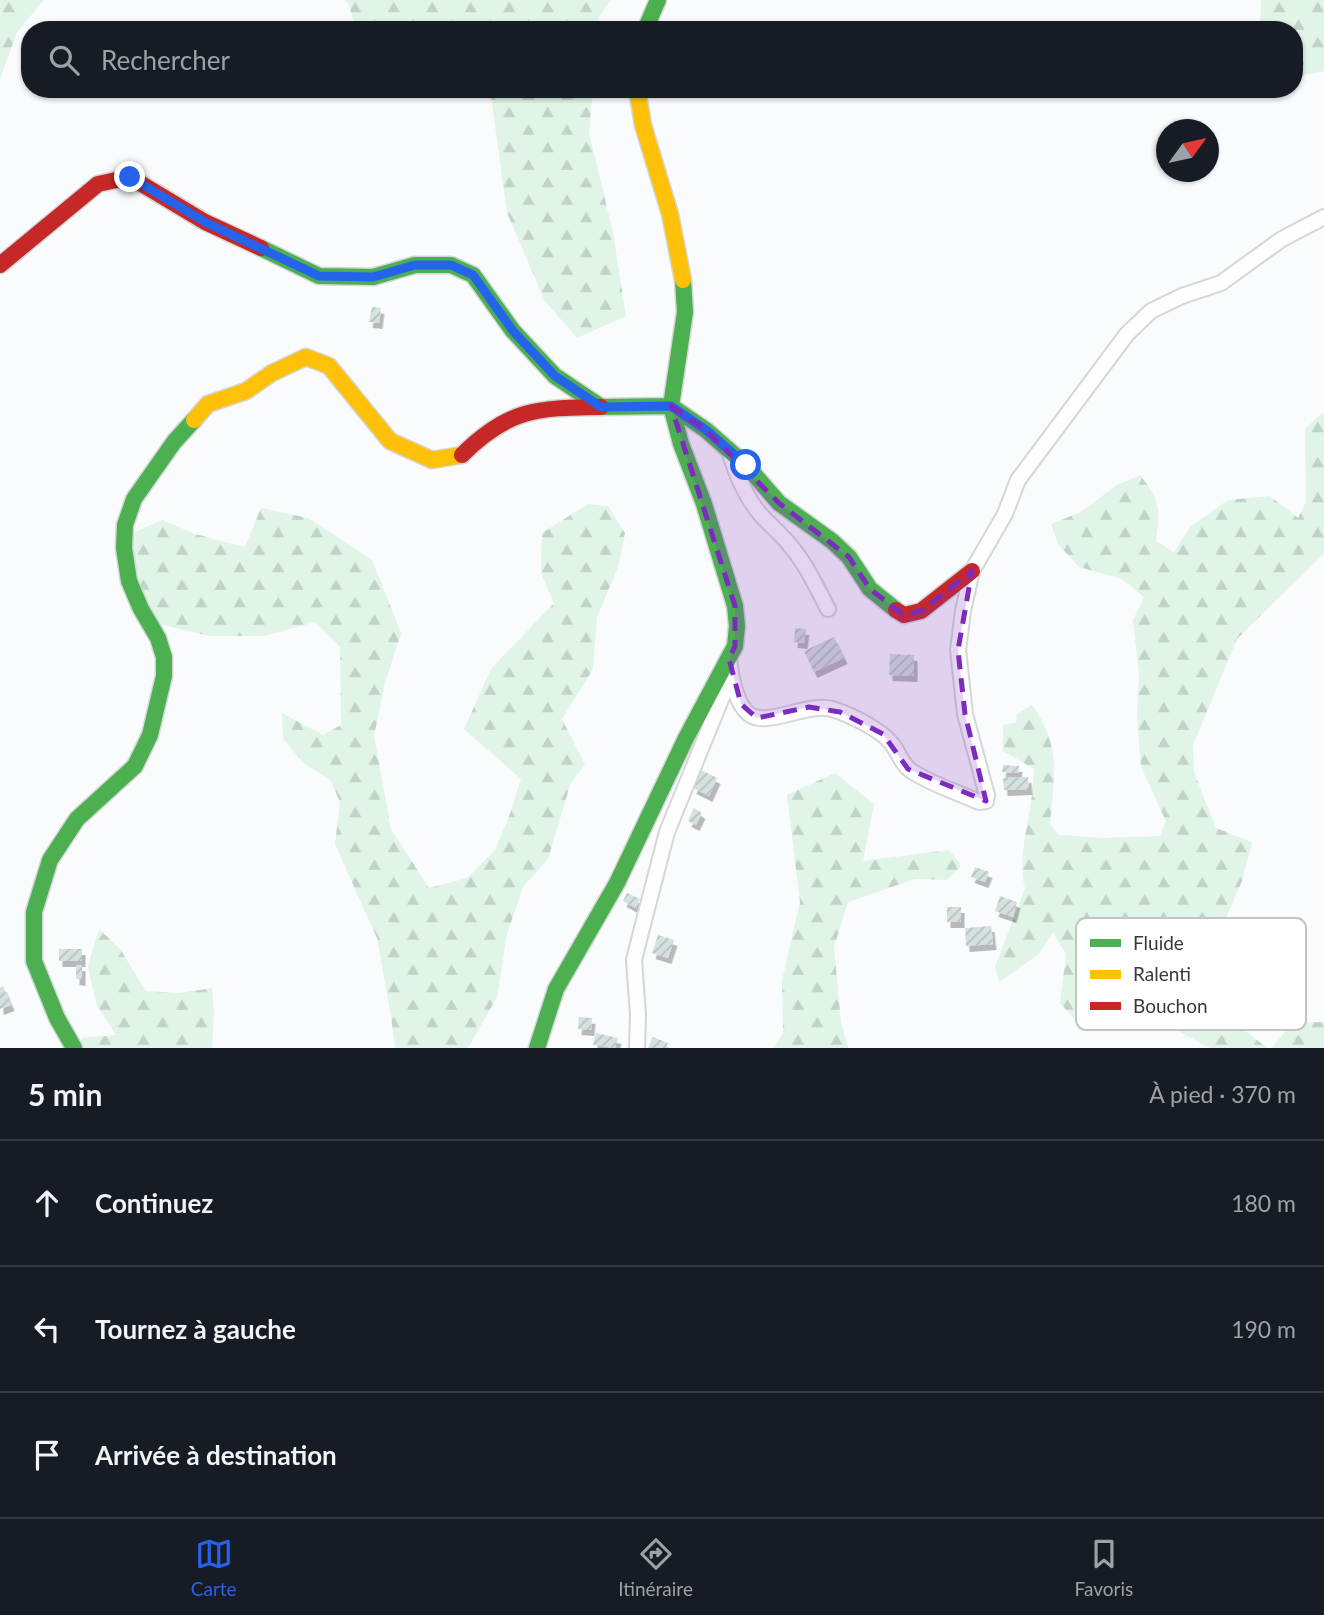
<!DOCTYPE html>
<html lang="fr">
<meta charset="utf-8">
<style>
body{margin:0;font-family:Lato,sans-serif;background:#242831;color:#f1f3f6}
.compass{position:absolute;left:1156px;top:119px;width:63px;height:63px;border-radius:50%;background:#171b24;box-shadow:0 2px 5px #0004;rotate:57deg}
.stop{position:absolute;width:21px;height:21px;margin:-16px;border:5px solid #2563eb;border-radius:50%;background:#fff}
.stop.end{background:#2563eb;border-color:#fff;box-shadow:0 2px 7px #0008}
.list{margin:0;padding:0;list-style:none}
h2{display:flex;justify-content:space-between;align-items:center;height:91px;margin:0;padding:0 28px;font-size:30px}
h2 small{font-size:23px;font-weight:400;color:#9ea1a6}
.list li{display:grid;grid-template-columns:46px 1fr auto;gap:21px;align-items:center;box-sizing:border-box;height:126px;padding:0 28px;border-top:2px solid #363941}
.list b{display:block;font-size:26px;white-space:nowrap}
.list em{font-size:23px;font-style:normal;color:#9ea1a6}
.icon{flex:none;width:38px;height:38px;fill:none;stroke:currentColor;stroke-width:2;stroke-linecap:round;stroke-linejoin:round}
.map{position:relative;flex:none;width:1324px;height:1048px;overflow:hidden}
.search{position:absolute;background:#171b24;box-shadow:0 2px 5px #0004;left:21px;right:21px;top:21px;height:77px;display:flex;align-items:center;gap:18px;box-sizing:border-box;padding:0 24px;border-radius:28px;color:#9ea1a6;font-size:26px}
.sheet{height:469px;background:#171b24}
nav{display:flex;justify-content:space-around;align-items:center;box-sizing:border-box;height:98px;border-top:2px solid #363941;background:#171b24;font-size:19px;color:#9ea1a6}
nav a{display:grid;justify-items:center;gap:4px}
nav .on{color:#2563eb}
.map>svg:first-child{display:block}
.forest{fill:url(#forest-firs)}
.building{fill:url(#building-hatch);filter:url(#shadow)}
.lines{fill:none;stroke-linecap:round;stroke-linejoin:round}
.street-casing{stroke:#d4d6d7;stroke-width:18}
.fast-casing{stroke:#d4d6d7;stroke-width:19}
.slow-casing{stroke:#d4d6d7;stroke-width:19}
.jam-casing{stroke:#d4d6d7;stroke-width:19}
.street{stroke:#fefeff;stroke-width:14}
.fast{stroke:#4caf50;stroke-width:16}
.slow{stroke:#ffc107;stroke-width:16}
.jam{stroke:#c62828;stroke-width:16}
.route{stroke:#2563eb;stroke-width:9}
.marked{fill:#7b2cbf;fill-opacity:0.2;stroke:#7b2cbf;stroke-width:5;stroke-dasharray:14 9;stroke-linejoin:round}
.key{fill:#fff;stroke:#c3c4c4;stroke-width:2}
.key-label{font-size:19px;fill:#383939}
</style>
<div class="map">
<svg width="1324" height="1048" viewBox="0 0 1324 1048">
<defs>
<pattern id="forest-firs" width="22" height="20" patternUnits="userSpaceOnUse" patternTransform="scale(1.75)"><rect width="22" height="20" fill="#e0f4e8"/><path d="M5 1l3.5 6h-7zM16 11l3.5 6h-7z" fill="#c1d2c8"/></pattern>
<pattern id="building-hatch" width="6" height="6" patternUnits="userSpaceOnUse" patternTransform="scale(1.75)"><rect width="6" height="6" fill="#d4e1de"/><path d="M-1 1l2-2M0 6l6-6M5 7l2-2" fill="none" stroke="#b7c2bf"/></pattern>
<filter id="shadow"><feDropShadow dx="3.5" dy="6" stdDeviation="0" flood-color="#0004"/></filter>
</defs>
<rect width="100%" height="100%" fill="#f9fbfc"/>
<path class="forest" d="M0 0H44L17 32 0 79Z
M345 0H610L599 17 598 30H356L349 5Z
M1261 0H1324V71L1298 76 1294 73V30H1260Z
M490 89H593L589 132 613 233 626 316 577 338 545 301 507 213Z
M1321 414H1324V553L1237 639 1193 745 1194 772 1216 828 1252 842 1242 881 1221 929 1248 979 1242 1028 1267 1048H1210L1159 1021 1124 1029 1082 1028 1060 1003 1066 954 1053 932 1039 954 999 982 995 967 1025 889C1018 858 1027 832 1031 802 1033 791 1033 780 1034 769L1003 751V725L1016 723 1017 714 1032 705C1062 747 1054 775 1050 824L1059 835 1105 838 1160 836 1166 821 1141 767 1137 717 1139 674 1133 620 1144 597 1122 579 1079 567 1058 544 1051 524 1081 512 1117 485 1140 475C1161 502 1160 508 1156 541L1174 552 1191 526 1228 500 1270 496 1298 518 1306 502 1305 429Z
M588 504 608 506 625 533 618 567 597 617 593 669 562 719 585 765 571 782 548 859 523 887 507 934 497 997 468 1048H395L391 1016 377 938 335 844 340 802 331 781 305 764 283 739 282 713 323 735 341 725 340 647 315 622 264 636H209L155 623 130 573 135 532 162 520 195 534 245 547 261 508 308 518 372 560 401 633 385 683 374 736 391 829 429 888 467 878 495 850 510 814 521 779 464 729 491 669 554 603 541 573 542 533Z
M835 773 874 804 863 861 949 850 961 866 947 880 915 879 848 902 834 947 841 1022 848 1048H774L783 1033 782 981 800 902 787 795Z
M99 929 120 949 146 991 179 993 212 988 214 1011 212 1048H78L82 1038 116 1035 97 1006 88 967Z
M1324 1022V1048H1272L1292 1023Z"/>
<path class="building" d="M372 307 381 308 379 323 369 322Z
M795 628 806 629 804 643 794 642Z
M834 637 844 658 814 672 804 651Z
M890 654 914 655V676L889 675Z
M1003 765 1019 766 1018 773 1002 772Z
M701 770 717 778 709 796 693 788Z
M1028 777 1029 789 1004 790 1003 778Z
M694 808 702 813 696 825 688 821Z
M975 867 989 872 985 882 971 877Z
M627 893 640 899 636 908 623 901Z
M1000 896 1017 902 1013 917 995 911Z
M947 907H961V922H947Z
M991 926 993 944 966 946 965 928Z
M658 935 674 940 668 958 652 953Z
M59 949H82V961H59Z
M76 965H82V980L76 979Z
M3 986 11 1005 0 1009V988Z
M579 1017 592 1018 591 1030 578 1029Z
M596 1033 618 1038 615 1048 593 1045Z
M653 1037 668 1043 666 1048H648Z"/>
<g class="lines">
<defs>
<path id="street" d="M729 451C736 474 745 497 761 515 770 525 780 533 788 543 805 562 816 586 828 609
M729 659C731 676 735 703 749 714 766 728 808 702 832 709 849 714 882 730 892 744 899 753 901 763 910 770 930 784 957 792 979 802L986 801 987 795 965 714 958 650 963 611 972 571 1005 514 1018 480 1127 334 1151 311 1182 296 1221 283 1282 239 1324 217
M637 1048 638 1015 634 960 641 932 667 832 731 675"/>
<path id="fast" d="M645 30 658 0
M261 248 319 276 373 277 415 265H451L473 275 513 331 555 376 601 407 671 406 706 430 746 465 779 503 832 541 849 557 870 589 896 610
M74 1048 57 1018 34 961V912L50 860 77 819 135 766 150 735 164 676V657L158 638 141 609 129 581 124 548 125 525 134 499 174 442 194 420
M537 1048 556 989 617 883 686 738 735 646 737 626 735 606 704 504 681 444 671 406 685 312 683 280"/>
<path id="slow" d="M637 89 643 125 670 214 683 280
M194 420 208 404 246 391 272 373 306 357 329 366 390 441 432 460 462 455"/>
<path id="jam" d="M0 265 98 184 130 177 205 222 261 248
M462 455C509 408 538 408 601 407
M896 610 904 615 921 611 972 571"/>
</defs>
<use href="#street" class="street-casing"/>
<use href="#fast" class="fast-casing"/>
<use href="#slow" class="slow-casing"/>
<use href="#jam" class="jam-casing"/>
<use href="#street" class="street"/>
<use href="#fast" class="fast"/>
<use href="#slow" class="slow"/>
<use href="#jam" class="jam"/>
</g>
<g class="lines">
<path class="route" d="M130 177 205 222 319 276 373 277 415 265H451L473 275 513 331 555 376 601 407 671 406 706 430 746 465"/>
</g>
<path class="marked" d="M671 406 706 430 779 503 849 557 870 589 904 615 921 611 972 571 958 650 965 714 986 801 908 769 883 734 840 712 809 707 757 718 741 704 729 659 735 646V606Z"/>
<rect x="1076" y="918" width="230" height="112" rx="10" class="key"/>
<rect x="1090" y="939" width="31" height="8" fill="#4caf50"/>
<rect x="1090" y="970" width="31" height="9" fill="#ffc107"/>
<rect x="1090" y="1002" width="31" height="8" fill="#c62828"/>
<g class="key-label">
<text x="1133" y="950">Fluide</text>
<text x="1133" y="981">Ralenti</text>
<text x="1133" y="1013">Bouchon</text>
</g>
</svg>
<svg class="compass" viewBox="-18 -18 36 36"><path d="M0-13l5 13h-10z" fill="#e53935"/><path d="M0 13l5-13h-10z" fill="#9ea1a6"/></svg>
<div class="stop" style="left:746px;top:465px"></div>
<div class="stop end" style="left:130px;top:177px"></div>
<div class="search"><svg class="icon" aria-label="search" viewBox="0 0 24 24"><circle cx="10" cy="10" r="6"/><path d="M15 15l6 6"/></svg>Rechercher</div>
</div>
<section class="sheet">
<h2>5 min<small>À pied · 370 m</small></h2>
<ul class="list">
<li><svg class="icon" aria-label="ahead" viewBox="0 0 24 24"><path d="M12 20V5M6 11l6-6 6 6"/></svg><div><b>Continuez</b></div><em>180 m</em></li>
<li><svg class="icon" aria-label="left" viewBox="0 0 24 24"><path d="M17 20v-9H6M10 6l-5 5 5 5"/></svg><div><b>Tournez à gauche</b></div><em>190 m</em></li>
<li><svg class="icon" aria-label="arrive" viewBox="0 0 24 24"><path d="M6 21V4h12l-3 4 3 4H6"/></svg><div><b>Arrivée à destination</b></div></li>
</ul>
</section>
<nav>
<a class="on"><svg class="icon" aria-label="map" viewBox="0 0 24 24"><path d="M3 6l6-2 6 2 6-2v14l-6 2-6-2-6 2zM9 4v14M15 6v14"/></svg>Carte</a>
<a><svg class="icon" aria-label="directions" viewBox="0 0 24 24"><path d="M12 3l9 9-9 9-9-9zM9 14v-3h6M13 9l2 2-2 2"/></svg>Itinéraire</a>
<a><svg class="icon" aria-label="saved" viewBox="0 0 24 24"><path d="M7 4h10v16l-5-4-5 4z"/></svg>Favoris</a>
</nav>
